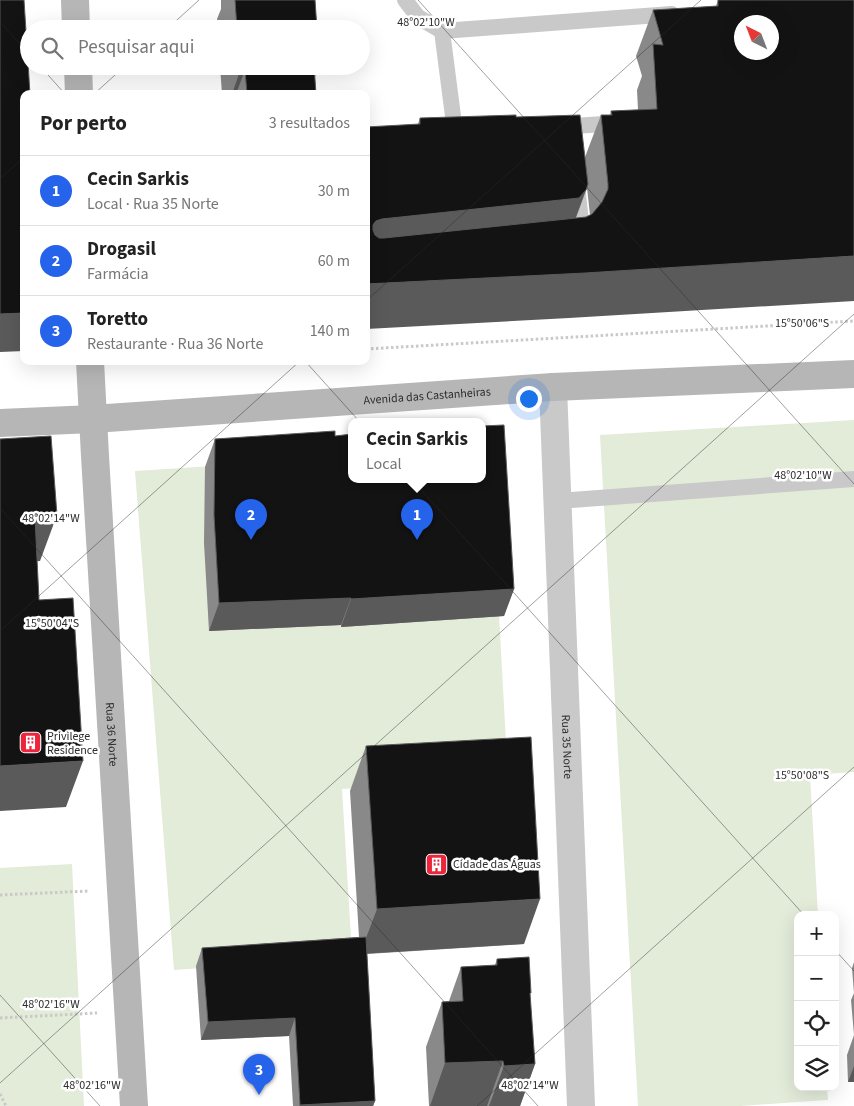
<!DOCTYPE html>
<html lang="pt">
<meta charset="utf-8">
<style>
body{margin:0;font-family:"Source Sans 3",sans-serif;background:#f2f2f2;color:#222}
.controls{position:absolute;right:15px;bottom:15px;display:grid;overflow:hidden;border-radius:10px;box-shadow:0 5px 20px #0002}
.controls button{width:45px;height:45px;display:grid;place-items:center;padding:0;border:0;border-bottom:1px solid #e0e0e0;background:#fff;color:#222;font:25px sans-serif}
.compass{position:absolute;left:734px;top:15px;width:45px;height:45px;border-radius:50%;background:#fff;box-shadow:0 5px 20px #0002;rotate:318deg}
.you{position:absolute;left:528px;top:398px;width:18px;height:18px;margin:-12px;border:4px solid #fff;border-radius:50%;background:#1a73e8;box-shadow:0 0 0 8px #1a73e833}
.badge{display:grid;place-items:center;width:32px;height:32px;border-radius:50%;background:#2563eb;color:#fff;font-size:16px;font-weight:700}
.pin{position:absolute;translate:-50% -41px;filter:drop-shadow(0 1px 2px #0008)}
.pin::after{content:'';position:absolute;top:26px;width:18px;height:15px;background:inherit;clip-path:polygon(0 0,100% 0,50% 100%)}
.popup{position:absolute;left:348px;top:418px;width:138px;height:65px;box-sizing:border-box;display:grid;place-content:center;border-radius:10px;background:#fff;filter:drop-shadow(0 1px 4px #0005);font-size:16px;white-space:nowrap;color:#767676}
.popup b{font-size:19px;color:#222}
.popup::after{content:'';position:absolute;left:50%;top:100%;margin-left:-10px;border:10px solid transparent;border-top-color:#fff}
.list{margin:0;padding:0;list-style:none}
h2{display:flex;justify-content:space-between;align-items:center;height:65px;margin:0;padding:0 20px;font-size:21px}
h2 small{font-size:16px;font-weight:400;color:#767676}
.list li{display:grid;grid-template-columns:32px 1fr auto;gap:15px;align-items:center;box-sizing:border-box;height:70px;padding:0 20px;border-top:1px solid #e0e0e0}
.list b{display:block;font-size:19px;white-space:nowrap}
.list p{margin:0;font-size:16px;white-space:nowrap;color:#767676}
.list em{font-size:16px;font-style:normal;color:#767676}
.icon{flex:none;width:28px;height:28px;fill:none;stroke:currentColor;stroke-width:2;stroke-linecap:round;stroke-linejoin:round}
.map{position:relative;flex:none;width:854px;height:1106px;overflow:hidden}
.search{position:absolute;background:#fff;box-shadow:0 5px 20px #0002;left:20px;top:20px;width:350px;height:55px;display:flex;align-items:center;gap:12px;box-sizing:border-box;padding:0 18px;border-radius:28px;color:#767676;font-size:19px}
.panel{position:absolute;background:#fff;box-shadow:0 5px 20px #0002;left:20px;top:90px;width:350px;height:275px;border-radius:10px}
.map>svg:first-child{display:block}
.green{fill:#e3ebd9}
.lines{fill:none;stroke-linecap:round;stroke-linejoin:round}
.path{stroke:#c9c9c9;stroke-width:3;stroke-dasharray:2.5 2.5;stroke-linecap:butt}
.lane{stroke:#c9c9c9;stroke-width:16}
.street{stroke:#c9c9c9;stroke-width:28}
.secondary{stroke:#b6b6b6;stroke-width:28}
.wall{fill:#898989;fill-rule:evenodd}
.shaded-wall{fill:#5a5a5a}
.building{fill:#131313;stroke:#5a5a5a;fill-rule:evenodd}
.ticks{fill:none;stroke:#2c2c2c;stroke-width:1;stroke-opacity:0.45}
.labels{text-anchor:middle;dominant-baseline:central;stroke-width:5;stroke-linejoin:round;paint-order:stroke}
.street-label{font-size:12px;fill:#2c2c2c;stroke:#fff}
.poi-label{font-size:12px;fill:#2c2c2c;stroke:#fff;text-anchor:start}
.ticks-label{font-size:12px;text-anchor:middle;fill:#2c2c2c;stroke:#fff;stroke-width:5;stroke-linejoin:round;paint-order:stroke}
</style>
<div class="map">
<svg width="854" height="1106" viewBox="0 0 854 1106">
<rect width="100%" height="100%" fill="#fff"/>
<path class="green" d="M854 420V772L810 775 818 915H798V1087H827L828 1100 740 1106H638L600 435Z
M325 459 499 615 508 779 342 789 353 971 343 958 174 970 135 471Z
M72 864 84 1106H0V868Z"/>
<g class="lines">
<path class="path" d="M366 349 854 321
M143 361H145
M0 895 89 891
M0 1018 97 1013
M0 1094 6 1106"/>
<path class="lane" d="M405 0 418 17 442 31 672 14
M442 31 454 124 457 129 464 133
M560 127 618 123
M577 185 582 231 579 238
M558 501 854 479"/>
<path class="street" id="s1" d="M553 387 581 1106"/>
<g class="secondary">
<path d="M75 0 76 29"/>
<path d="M78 66 79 94"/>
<path id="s2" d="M90 361 95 456 134 1106"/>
<path id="s3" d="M0 423 93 419 553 387 854 374"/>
</g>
</g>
<path class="wall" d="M221 0H315L317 29H218L217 19 221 9Z
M718 0H722L569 318 418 124 420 118 516 117 585 157 601 115H610L611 111 638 110 637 90 642 76 636 56 653 10 716 6ZM587 188 590 215 586 217 576 218Z
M220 66H318L315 77 316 94H222Z
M335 436 514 589 504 616 341 627V625L209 631 204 543 205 467 215 439Z
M366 746 524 944 367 954 375 1101 373 1106H293L289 1036 201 1040 196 966 202 948 359 937 350 791Z
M497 959 530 998 535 1064 520 1106H429L426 1047 442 1002 449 1001 461 967 495 965Z
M854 962V1082H848L847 1055 854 1035 851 1000 854 993 852 968Z"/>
<path class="shaded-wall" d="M314 66H318L308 94Z
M245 70 236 94H232L240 71Z
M588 184 569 236 366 264 373 225 376 221 382 219Z
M854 256V301L569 318 366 329V284Z
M24 313V351L0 352V314Z
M57 515 40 561 18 562 35 517Z
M514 589 504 616 341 627 351 599Z
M351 598 341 625 209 631 219 603Z
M83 761 66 807 0 811V766Z
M540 899 524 944 360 954 377 909Z
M295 1018 289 1036 201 1040 208 1022Z
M503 1061 487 1106H430L445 1063Z
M535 1064 520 1106H489L504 1066Z
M854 1066V1082H848Z
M375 1101 373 1106H299L300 1105Z"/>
<path class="building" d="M0 0H24L30 94H24V313L0 314Z
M235 0H315L317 29H237Z
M718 0H854V256L585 273 366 284V127L420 124V118L516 115V117L580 115 588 184 586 190 579 198 382 219 376 221 373 225V230L375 235 379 238H384L586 217 592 214 602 202 608 189V184L601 115H612L611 111 657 109 653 44 663 45 653 10 718 6ZM742 22H772V52H742Z
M240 66H314L316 94H247L245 70 240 71Z
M504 425 514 589 351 599V598L219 603 214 515 215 439 335 431V436L352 434V479H482V426Z
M51 436 57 515 35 517 39 600 73 598 83 761 0 766V439Z
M531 737 540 899 377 909 366 746Z
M366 937 375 1101 300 1105 295 1018 208 1022 202 948Z
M529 957 531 993H530L535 1064 504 1066 503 1061 445 1063 442 1002 463 1001 461 967 497 965V959Z"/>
<path class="ticks" d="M418 0 854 484M0 22 29 54M167 29 199 0M40 66 65 94M94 94 125 66M0 179 24 157M366 301 701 0M305 361 804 915M0 508 538 1106M0 631 300 361M835 950 854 971M0 995 100 1106M0 1083 854 314M477 1106 854 767"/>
<defs>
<symbol id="building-square" viewBox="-11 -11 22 22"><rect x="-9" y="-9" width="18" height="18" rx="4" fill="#ec253d" stroke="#fff"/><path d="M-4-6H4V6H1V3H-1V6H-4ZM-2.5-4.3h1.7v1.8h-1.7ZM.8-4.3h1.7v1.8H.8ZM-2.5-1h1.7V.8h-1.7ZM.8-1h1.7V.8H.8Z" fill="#fff"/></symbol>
</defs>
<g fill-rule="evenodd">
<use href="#building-square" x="18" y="730" width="25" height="25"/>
<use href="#building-square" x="424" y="852" width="25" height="25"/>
</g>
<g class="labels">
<g class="street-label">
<text stroke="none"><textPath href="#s3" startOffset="428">Avenida das Castanheiras</textPath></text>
<text stroke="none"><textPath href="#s2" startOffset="374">Rua 36 Norte</textPath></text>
<text stroke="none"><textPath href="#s1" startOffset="360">Rua 35 Norte</textPath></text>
</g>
<g class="poi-label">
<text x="47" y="736">Privilege<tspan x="47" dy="14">Residence</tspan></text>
<text x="453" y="864">Cidade das Águas</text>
</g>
</g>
<g class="ticks-label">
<text x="426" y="26">48°02'10"W</text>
<text x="802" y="327">15°50'06"S</text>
<text x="803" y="479">48°02'10"W</text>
<text x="51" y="522">48°02'14"W</text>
<text x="52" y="627">15°50'04"S</text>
<text x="802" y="779">15°50'08"S</text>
<text x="51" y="1008">48°02'16"W</text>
<text x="92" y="1089">48°02'16"W</text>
<text x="530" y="1089">48°02'14"W</text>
</g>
</svg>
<div class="controls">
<button>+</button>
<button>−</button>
<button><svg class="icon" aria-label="locate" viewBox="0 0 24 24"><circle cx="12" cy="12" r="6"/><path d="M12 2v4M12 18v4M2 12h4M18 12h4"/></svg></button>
<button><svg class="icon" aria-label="layers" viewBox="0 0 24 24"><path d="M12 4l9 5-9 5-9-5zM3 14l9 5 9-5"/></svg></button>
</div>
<svg class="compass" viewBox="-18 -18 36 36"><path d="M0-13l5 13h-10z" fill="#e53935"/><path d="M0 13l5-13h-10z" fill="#767676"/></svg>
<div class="you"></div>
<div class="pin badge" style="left:417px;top:540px">1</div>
<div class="popup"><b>Cecin Sarkis</b>Local</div>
<div class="pin badge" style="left:251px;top:540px">2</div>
<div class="pin badge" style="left:259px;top:1095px">3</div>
<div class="search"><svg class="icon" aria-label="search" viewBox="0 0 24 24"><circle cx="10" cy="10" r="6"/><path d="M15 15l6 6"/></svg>Pesquisar aqui</div>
<section class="panel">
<h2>Por perto<small>3 resultados</small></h2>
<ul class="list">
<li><span class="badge">1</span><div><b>Cecin Sarkis</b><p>Local · Rua 35 Norte</p></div><em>30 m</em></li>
<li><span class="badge">2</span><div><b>Drogasil</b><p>Farmácia</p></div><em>60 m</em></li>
<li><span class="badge">3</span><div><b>Toretto</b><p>Restaurante · Rua 36 Norte</p></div><em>140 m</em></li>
</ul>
</section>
</div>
